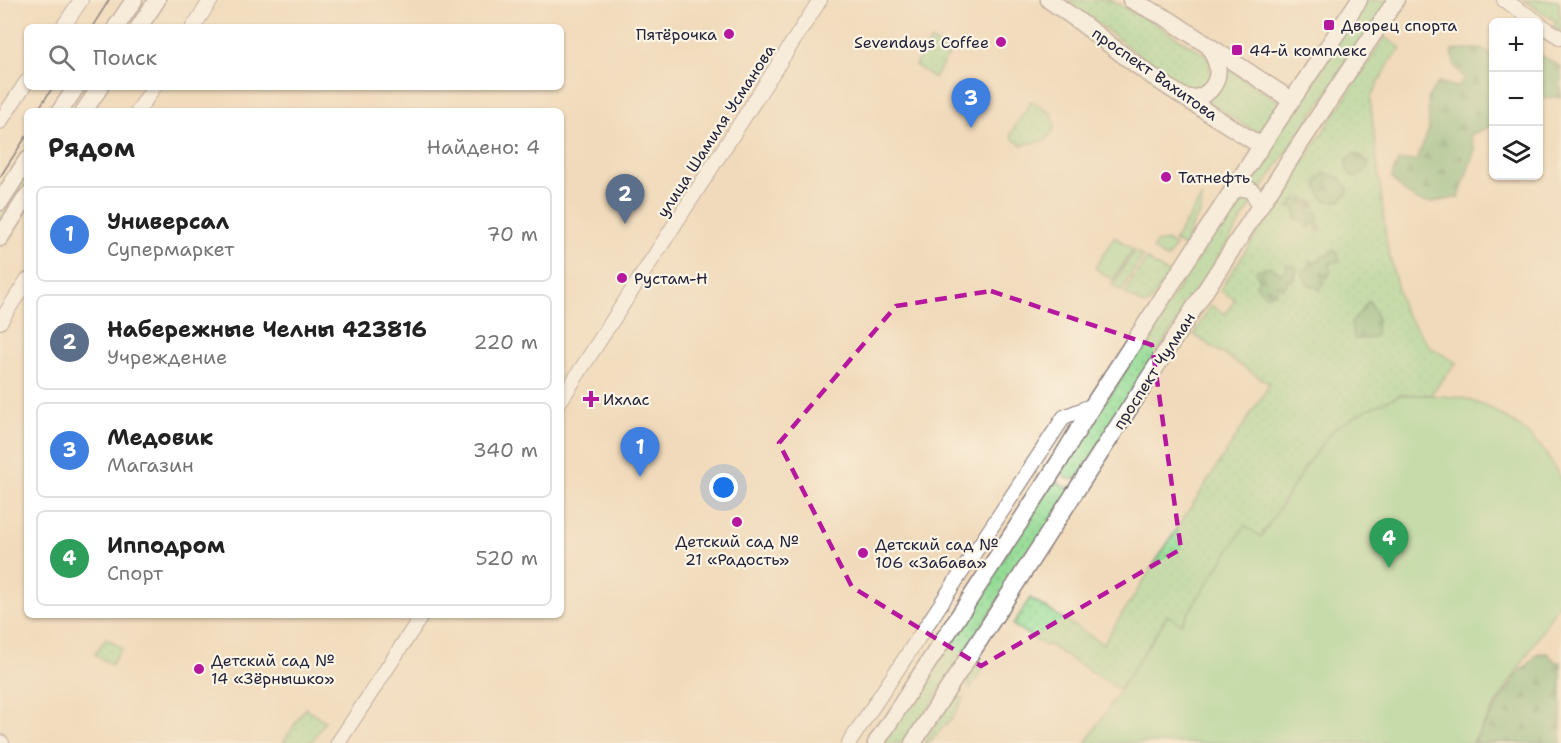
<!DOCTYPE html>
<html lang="ru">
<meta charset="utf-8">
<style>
body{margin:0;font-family:"Shantell Sans",sans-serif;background:#f6f6f6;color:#222}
.controls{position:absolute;right:18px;top:18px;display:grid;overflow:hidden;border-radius:9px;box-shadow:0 2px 4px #0004}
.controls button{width:54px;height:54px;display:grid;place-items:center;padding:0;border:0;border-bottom:2px solid #e0e0e0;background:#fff;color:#222;font:30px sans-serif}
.you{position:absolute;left:724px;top:488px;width:21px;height:21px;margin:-15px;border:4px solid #fff;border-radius:50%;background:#1a73e8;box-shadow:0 0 0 9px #1a73e833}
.badge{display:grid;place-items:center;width:39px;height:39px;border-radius:50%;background:#b5179e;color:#fff;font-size:20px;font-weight:700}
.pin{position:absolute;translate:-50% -50px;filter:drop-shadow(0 2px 3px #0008)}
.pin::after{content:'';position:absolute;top:32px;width:21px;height:18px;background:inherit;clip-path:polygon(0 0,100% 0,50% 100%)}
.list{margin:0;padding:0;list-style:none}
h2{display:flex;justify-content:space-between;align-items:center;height:78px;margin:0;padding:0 24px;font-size:26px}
h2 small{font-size:20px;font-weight:400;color:#767676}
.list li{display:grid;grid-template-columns:39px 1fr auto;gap:18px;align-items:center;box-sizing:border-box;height:96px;margin:0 12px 12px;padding:0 12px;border:2px solid #e0e0e0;border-radius:9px}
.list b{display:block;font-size:22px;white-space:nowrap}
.list p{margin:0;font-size:20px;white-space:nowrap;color:#767676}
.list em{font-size:20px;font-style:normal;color:#767676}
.icon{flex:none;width:33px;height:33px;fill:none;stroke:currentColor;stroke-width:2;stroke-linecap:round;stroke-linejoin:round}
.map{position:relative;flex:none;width:1561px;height:743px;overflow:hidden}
.search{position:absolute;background:#fff;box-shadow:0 2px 4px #0004;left:24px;top:24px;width:540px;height:66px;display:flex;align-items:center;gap:15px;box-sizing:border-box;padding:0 21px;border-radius:9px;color:#767676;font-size:22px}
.panel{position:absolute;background:#fff;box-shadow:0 2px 4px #0004;left:24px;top:108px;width:540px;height:510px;border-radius:9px}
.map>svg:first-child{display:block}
.green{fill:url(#green-dots);stroke:#5b7e68;stroke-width:1.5}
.forest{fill:url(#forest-firs);stroke:#4c6e5c;stroke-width:1.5}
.pitch{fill:#94db95;stroke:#5b7e68;stroke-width:1.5}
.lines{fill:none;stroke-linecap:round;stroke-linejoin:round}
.minor-casing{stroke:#8a7e7b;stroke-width:16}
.major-casing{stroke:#8a7e7b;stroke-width:19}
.minor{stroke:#fff;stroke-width:14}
.major{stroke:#fff;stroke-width:16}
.tram{stroke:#22223b;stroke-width:1.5}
.marked{fill:none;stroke:#b5179e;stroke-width:4.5;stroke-dasharray:12 8;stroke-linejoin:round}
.poi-dot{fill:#b5179e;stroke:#fcf5e5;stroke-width:2}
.labels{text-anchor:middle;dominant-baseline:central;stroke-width:4.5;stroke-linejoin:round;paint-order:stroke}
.poi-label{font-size:16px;fill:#22223b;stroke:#fcf5e5;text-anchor:start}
.street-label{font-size:16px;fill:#22223b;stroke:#fcf5e5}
</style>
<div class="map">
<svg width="1561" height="743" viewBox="0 0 1561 743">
<defs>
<pattern id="green-dots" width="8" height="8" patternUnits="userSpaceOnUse" patternTransform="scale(1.5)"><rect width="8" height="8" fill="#94db95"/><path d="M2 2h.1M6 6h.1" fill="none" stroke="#7fbc81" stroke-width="1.8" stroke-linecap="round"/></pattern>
<pattern id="forest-firs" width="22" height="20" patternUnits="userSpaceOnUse" patternTransform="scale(1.5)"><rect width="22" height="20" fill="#77bb7e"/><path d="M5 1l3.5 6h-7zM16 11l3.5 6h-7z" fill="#619868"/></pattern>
</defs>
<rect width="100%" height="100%" fill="#fcf5e5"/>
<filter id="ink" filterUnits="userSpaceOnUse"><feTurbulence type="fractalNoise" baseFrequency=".0167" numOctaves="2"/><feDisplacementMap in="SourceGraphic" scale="12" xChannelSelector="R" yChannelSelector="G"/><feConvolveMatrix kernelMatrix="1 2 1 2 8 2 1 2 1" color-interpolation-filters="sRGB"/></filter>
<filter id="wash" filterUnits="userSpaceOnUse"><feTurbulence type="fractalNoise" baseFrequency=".008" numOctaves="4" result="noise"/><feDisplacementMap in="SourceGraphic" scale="24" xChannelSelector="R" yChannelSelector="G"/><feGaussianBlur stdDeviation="1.35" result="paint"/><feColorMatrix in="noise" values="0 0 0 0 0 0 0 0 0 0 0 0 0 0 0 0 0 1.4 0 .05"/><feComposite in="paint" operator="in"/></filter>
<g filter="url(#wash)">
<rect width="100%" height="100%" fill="#f1dabb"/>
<path class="green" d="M1067 0H1110L1156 24 1207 56 1210 61 1211 79 1196 92 1175 82Z
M1365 0H1390L1260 192 1246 183Z
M1524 0H1557L1559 2 1561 32 1553 27 1556 21Z
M1385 37 1401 48 1391 60 1370 99 1387 246 1403 310 1430 347 1457 363 1430 395H1400L1335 428 1310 460 1261 537 1245 527 1181 624 1167 616 1120 690 1047 644 1045 646 1013 625 1030 598 1103 644 1270 384 1194 335 1210 305 1225 314 1235 300 1220 290Z
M931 40 950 53 934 78 915 65Z
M1225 67 1280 102 1259 134 1203 99Z
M1031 101 1052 114 1055 128 1047 140 1022 145 1013 139 1011 133Z
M27 176V186L0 228V218Z
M1239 194 1246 195 1252 204 1078 478C1069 481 1063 478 1062 469Z
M1201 198C1204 212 1196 218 1190 230 1187 235 1188 242 1185 248L1174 241Z
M1167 241 1175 246 1167 259 1153 249 1156 243Z
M1134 251 1143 256 1121 291 1112 285Z
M1146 259 1169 274 1148 305 1142 304 1124 293Z
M1056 476C1058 486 1064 488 1073 487L906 743H882Z
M106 638 122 648 111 665 95 654Z
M975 664 983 670 970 689C963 680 969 673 975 664Z
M958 698H964L952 718 928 743H924L951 702Z
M305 708 325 721 311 743H283Z"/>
<path class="forest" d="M1481 48 1493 56V125L1470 135 1475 149 1459 197C1422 205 1418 207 1391 178L1398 161 1417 160 1429 129 1428 98 1438 82 1458 87 1465 79 1455 67 1452 51Z
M1539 54 1561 67V97L1539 98Z
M1355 154 1362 156 1369 164 1364 173 1357 178 1349 174 1346 168 1347 159Z
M1323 174C1337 175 1342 178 1349 190L1342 200 1329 202C1321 197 1318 192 1317 182Z
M1303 197 1315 203V208L1311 206 1309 209 1311 212H1317L1320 219 1316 221 1322 227 1320 231H1317L1316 226 1311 221V227L1306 228 1304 221 1296 219V208H1289L1293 201 1297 199 1304 203Z
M1332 250 1338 253 1339 261 1329 263 1331 272 1327 278 1321 272 1324 281 1320 290 1308 284 1301 272 1310 267 1309 260 1314 262 1321 260 1322 256H1327Z
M1286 264 1290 266 1293 265 1297 268V273L1292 274 1296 277 1291 281 1287 279V285H1285L1282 289 1281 285H1277V292L1274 293 1269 288H1266L1272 294 1264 295 1256 285 1259 279 1256 273 1258 269 1262 270 1270 266 1273 270H1278L1280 274 1287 270Z
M1369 300 1377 317 1376 336 1367 339H1354L1351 324Z
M1538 653H1547L1556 662H1561V743H1473L1521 669 1529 664Z"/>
<path class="pitch" d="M1114 237 1133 249 1113 280 1095 268Z
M1400 395H1430L1464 398 1492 409 1520 427 1542 448 1561 478V600L1472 743H1086L1168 615 1181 624 1245 526 1261 537 1310 460 1335 428 1366 410Z"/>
</g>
<g filter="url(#ink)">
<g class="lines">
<defs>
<path id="minor" d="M1504 0 1538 22
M1538 23 1561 38
M63 27 81 0
M193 27 211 0
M138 111 154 87
M0 122 27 81
M0 322 27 280
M561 400 820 0
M0 742 2 743
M338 743 422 615
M849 743 1064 417 1093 405"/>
<path id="major" d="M1049 0C1076 18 1101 38 1127 58 1169 90 1216 117 1261 146
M1131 0 1168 19 1291 100
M116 27 134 0
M139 27 157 0
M1184 97C1204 102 1221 85 1217 65 1215 58 1212 52 1209 46
M60 111 76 87
M84 111 100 87
M1232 192C1247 182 1257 192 1259 208
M0 202 27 160
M0 238 27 196
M876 743 1059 462 1093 405 1258 151 1359 0
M913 743 1300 144 1396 0"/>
</defs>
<use href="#minor" class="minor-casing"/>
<use href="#major" class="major-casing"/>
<use href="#minor" class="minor"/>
<use href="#major" class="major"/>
<path class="tram" d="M92 27 109 0
M37 111 53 87
M0 177 27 135"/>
</g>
</g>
<path d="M0 0H1561V743H0ZM991 291 1152 345 1181 549 981 666 852 587 779 443 896 306Z" fill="#f1dabb" fill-opacity=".55" fill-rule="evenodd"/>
<path class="marked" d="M991 291 1152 345 1181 549 981 666 852 587 779 443 896 306Z"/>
<g class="poi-dot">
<rect x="1323" y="19" width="12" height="12" rx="3"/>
<circle cx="729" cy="34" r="6"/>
<circle cx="1001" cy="42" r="6"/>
<rect x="1231" y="44" width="12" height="12" rx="3"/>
<circle cx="1166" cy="177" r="6"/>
<circle cx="622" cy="278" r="6"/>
<path d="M588 390h6v6h6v6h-6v6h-6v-6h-6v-6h6z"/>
<circle cx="737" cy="522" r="6"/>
<circle cx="863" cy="553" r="6"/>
<circle cx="199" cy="669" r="6"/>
</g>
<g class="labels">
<g class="poi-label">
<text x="1341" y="25">Дворец спорта</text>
<text x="717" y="34" text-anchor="end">Пятёрочка</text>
<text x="989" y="42" text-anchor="end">Sevendays Coffee</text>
<text x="1249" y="50">44-й комплекс</text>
<text x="1178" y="177">Татнефть</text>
<text x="634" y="278">Рустам-Н</text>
<text x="603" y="399">Ихлас</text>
<text x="737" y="541" text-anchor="middle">Детский сад №<tspan x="737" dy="18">21 «Радость»</tspan></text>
<text x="875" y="544">Детский сад №<tspan x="875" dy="18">106 «Забава»</tspan></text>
<text x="211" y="660">Детский сад №<tspan x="211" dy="18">14 «Зёрнышко»</tspan></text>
</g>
<g class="street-label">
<text transform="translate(1155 74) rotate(35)">проспект Вахитова</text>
<text transform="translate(716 131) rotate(-57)">улица Шамиля Усманова</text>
<text transform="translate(1154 371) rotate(-57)">проспект Чулман</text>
</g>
</g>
</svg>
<div class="controls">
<button>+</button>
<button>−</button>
<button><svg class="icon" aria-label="layers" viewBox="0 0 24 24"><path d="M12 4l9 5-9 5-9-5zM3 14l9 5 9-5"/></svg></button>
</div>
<div class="you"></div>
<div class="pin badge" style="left:640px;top:477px;background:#3f7fe0">1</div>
<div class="pin badge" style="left:625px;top:224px;background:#5c6f8a">2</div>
<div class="pin badge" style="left:971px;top:128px;background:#3f7fe0">3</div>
<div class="pin badge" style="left:1389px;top:568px;background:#2e9e5b">4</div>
<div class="search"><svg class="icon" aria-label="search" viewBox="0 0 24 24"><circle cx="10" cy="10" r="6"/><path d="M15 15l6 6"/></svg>Поиск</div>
<section class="panel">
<h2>Рядом<small>Найдено: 4</small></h2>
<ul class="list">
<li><span class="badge" style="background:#3f7fe0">1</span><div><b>Универсал</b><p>Супермаркет</p></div><em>70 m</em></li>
<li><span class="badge" style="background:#5c6f8a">2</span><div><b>Набережные Челны 423816</b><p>Учреждение</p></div><em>220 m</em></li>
<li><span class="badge" style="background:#3f7fe0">3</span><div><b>Медовик</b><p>Магазин</p></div><em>340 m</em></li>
<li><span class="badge" style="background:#2e9e5b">4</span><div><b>Ипподром</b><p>Спорт</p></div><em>520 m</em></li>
</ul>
</section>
</div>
